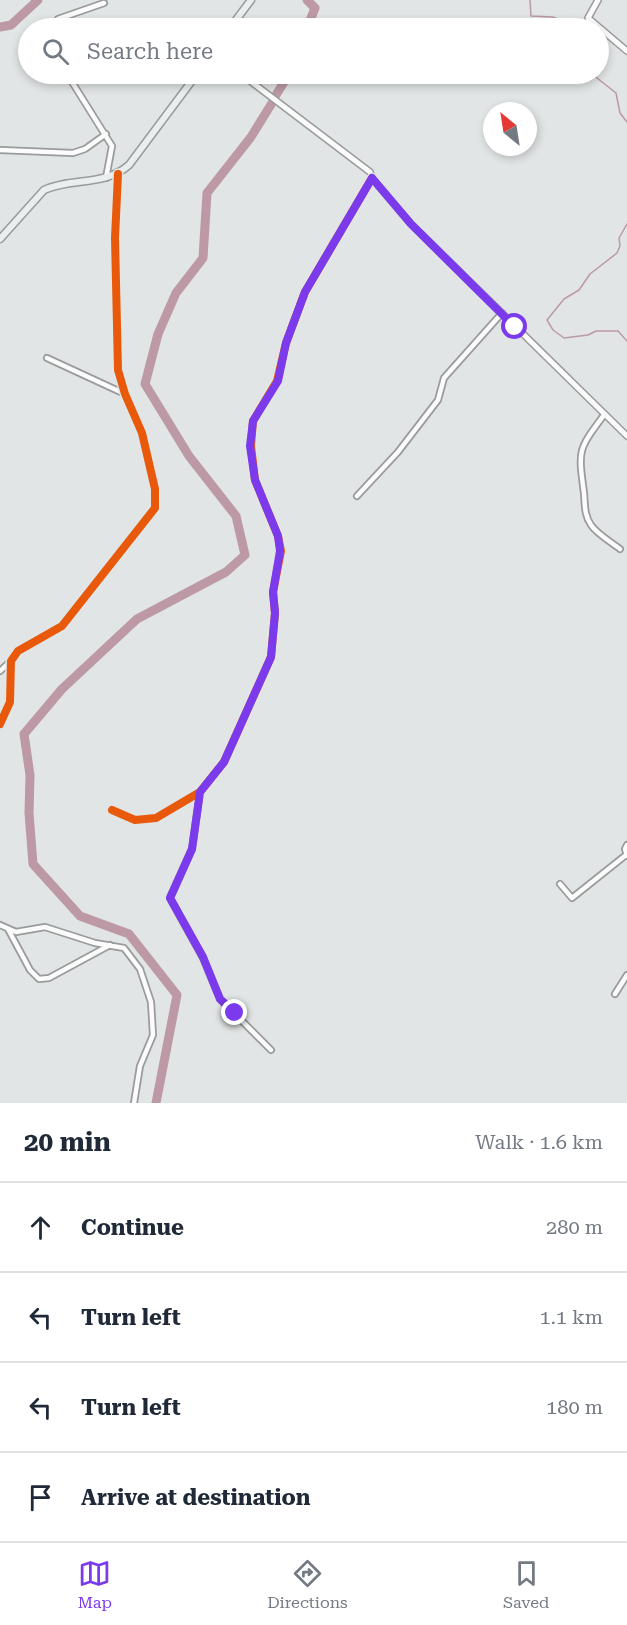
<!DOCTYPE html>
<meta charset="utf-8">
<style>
body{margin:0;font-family:"Roboto Serif",serif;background:#f2f2f3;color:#1f2937}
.compass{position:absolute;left:483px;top:102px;width:54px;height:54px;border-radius:50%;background:#fff;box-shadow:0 3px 9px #0003;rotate:330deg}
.stop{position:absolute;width:18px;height:18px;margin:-14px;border:4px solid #7c3aed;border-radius:50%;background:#fff}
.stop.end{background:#7c3aed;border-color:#fff;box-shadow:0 2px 6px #0008}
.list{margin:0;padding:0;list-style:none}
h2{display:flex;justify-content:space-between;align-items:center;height:78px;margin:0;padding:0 24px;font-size:26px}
h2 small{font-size:20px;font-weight:400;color:#747a83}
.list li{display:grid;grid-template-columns:39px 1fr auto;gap:18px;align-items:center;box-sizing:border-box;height:90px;padding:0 24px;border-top:2px solid #e0e1e3}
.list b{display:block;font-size:22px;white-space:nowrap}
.list em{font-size:20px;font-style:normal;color:#747a83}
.icon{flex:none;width:33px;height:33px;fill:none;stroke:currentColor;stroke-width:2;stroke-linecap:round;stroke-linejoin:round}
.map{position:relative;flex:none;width:627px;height:1103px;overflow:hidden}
.search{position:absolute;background:#fff;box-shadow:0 3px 9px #0003;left:18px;right:18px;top:18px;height:66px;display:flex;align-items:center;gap:15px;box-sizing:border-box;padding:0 21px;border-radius:33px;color:#747a83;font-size:22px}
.sheet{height:438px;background:#fff}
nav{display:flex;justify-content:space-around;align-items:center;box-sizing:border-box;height:84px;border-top:2px solid #e0e1e3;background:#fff;font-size:16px;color:#747a83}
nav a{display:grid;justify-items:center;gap:3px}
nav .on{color:#7c3aed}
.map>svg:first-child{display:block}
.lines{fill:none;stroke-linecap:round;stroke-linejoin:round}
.stream{stroke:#bc99a5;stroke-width:1.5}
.river{stroke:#bc99a5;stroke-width:9}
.minor-casing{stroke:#999b9c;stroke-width:8}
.tertiary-casing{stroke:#999b9c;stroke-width:8}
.secondary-casing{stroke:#999b9c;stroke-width:9}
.minor{stroke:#fbfbfb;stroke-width:4.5}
.tertiary{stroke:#fbfbfb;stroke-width:5}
.secondary{stroke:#eaeeee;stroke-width:6}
.cycleway-casing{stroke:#e1e6e6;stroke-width:11}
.cycleway{stroke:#e8590c;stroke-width:8}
.route{stroke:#7c3aed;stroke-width:8}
</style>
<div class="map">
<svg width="627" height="1103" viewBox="0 0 627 1103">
<rect width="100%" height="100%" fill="#e2e5e5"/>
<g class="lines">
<path class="stream" d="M530 0 531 16 553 17 563 21V28
M592 74 616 93 620 113 627 122
M627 224 619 238 620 246 617 253 590 274 579 290 564 299 547 320 553 330 564 338 588 335 596 331H618L627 341"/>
<path class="river" d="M307 0 315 8 307 28
M0 27 11 25 38 0
M276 95 289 74
M156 1103 177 995 129 934 80 916 33 864 29 813 30 775 24 734 62 689 137 619 226 572 245 555 236 516 189 456 145 384 158 334 176 293 203 258 207 193 251 137 272 103"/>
<defs>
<path id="minor" d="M54 28 58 19 104 3
M69 74 72 82 112 146 106 178
M0 150 73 153 85 149 106 134
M47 358 125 394
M604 415C578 450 578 449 584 493 585 504 584 515 591 525 597 534 611 542 620 549
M357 496 398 452 438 400 444 378 502 313
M0 671 11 661
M0 724 10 702 11 661 18 651 62 626 155 508V489L142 433 125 394 118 370 115 238 118 174
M200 792 192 849 170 898 203 958 220 999 271 1050
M112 810 135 820 156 818 200 792 224 762 271 657 275 613 273 592 281 551 278 536 255 480 251 446 253 421 277 381 286 343 305 292 372 178
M627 845 625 849 627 856
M560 884 572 898 626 855
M0 925 16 932 45 927 95 943 124 948 140 969 151 1002 153 1035 140 1066 134 1103
M8 929 30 970 39 979 49 978 110 945
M615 994 627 975"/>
<path id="tertiary" d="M598 0 588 18 627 51
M241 74 370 172 372 178 411 224 627 436"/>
<path id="secondary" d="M230 28 251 0
M0 239 44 190C72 177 104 187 129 165L197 74"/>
</defs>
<use href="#minor" class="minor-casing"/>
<use href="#tertiary" class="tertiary-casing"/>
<use href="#secondary" class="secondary-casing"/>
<use href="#minor" class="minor"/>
<use href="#tertiary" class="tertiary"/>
<use href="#secondary" class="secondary"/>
<defs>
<path id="cycleway" d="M0 724 10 702 11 661 18 651 62 626 155 508V489L142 433 125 394 118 370 115 238 118 174
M112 810 135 820 156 818 200 792 224 762 271 657 275 613 273 592 281 551 278 536 255 480 251 446 253 421 277 381 286 343 305 292 372 178"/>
</defs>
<use href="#cycleway" class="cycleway-casing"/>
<use href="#cycleway" class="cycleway"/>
</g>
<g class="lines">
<path class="route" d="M235 1013 220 999 203 957 170 898 192 849 200 792 224 762 271 657 275 613 273 592 280 551 278 536 255 480 250 446 253 421 278 381 286 343 305 292 372 178 411 224 515 327"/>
</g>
</svg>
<svg class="compass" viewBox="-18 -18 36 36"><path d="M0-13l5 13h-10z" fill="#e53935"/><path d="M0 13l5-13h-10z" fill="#747a83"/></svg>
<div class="stop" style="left:515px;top:327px"></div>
<div class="stop end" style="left:235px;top:1013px"></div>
<div class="search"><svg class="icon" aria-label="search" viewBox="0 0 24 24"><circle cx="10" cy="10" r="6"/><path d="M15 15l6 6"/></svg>Search here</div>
</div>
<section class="sheet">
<h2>20 min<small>Walk · 1.6 km</small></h2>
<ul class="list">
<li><svg class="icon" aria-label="ahead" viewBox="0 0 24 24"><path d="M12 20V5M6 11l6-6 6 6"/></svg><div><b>Continue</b></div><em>280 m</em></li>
<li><svg class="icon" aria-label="left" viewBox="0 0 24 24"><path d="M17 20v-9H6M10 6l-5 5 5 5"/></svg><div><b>Turn left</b></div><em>1.1 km</em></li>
<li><svg class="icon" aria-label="left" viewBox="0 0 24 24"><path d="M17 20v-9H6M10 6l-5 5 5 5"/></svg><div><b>Turn left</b></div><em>180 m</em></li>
<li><svg class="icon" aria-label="arrive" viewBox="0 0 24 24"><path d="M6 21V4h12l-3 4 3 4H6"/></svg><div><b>Arrive at destination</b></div></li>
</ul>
</section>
<nav>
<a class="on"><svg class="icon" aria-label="map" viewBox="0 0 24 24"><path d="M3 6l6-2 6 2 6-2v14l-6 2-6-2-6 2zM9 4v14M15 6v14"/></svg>Map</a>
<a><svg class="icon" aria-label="directions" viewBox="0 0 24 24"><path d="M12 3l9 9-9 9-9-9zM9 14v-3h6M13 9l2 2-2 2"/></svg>Directions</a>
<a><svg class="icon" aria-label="saved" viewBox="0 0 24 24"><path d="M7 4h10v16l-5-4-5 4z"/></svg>Saved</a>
</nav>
